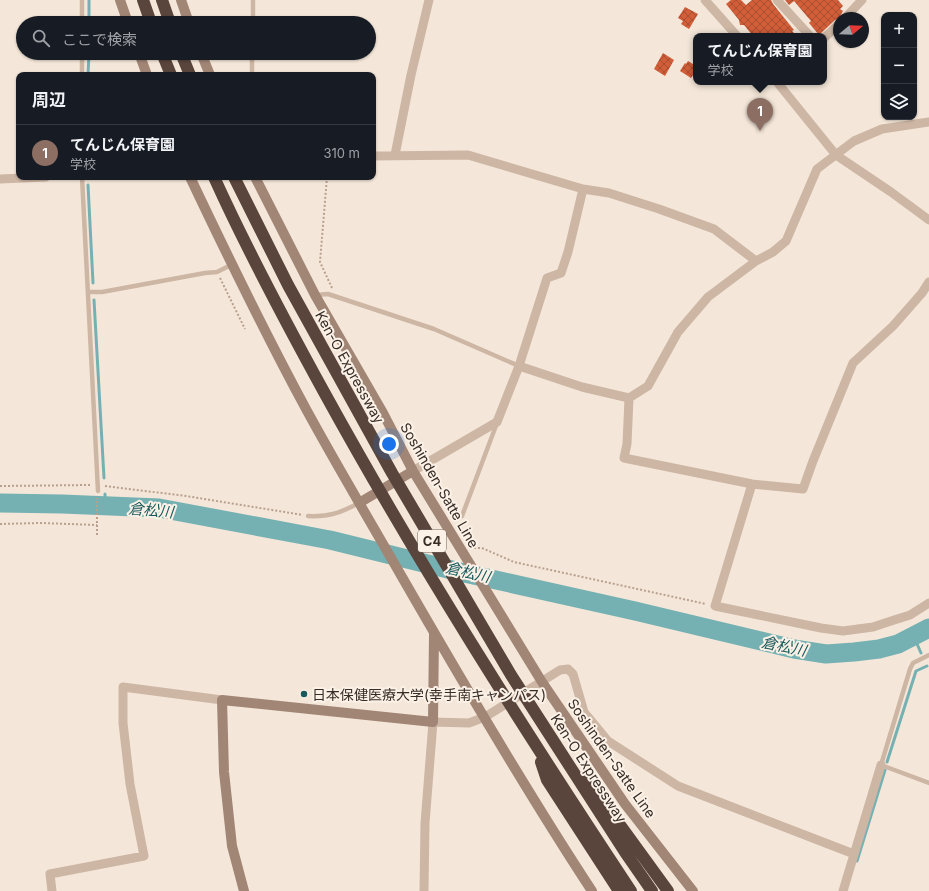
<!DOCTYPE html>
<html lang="ja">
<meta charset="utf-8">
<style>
body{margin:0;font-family:Inter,"Noto Sans JP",sans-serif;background:#242831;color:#f1f3f6}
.controls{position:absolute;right:12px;top:12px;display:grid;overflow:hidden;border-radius:8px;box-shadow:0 1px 3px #0004}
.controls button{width:36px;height:36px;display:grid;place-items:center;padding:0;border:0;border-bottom:1px solid #363941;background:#171b24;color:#f1f3f6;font:20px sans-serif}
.compass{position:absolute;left:833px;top:12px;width:36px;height:36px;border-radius:50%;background:#171b24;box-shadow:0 1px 3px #0004;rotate:71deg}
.you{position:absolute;left:389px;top:444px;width:14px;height:14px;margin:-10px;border:3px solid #fff;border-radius:50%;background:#1a73e8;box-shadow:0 0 0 6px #1a73e833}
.badge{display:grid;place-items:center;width:26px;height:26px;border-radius:50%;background:#d93025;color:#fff;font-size:13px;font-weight:700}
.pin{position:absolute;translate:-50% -33px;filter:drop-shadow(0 1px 2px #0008)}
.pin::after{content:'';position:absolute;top:21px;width:14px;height:12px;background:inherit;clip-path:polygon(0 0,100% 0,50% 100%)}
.popup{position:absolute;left:693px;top:33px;width:134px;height:52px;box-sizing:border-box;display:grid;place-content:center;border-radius:8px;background:#171b24;filter:drop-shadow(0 1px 3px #0005);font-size:13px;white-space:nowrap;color:#9ea1a6}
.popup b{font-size:15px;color:#f1f3f6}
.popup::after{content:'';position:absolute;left:50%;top:100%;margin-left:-8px;border:8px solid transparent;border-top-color:#171b24}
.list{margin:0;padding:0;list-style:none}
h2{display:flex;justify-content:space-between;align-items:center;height:52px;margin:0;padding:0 16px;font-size:17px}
h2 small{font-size:13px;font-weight:400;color:#9ea1a6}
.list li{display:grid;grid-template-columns:26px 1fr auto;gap:12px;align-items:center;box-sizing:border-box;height:56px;padding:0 16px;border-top:1px solid #363941}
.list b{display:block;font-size:15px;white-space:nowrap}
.list p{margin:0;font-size:13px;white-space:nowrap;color:#9ea1a6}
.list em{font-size:13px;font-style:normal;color:#9ea1a6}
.icon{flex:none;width:22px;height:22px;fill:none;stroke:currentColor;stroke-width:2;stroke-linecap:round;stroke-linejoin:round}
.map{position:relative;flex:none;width:929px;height:891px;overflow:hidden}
.search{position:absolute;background:#171b24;box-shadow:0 1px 3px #0004;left:16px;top:16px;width:360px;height:44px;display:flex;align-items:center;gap:10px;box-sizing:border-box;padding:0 14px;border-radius:22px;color:#9ea1a6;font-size:15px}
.panel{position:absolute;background:#171b24;box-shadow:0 1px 3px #0004;left:16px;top:72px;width:360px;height:108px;border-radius:8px}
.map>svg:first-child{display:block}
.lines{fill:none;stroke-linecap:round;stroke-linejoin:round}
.stream{stroke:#75b1b3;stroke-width:3}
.river{stroke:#75b1b3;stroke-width:19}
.building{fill:url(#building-cross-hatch)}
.path{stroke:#b9a08e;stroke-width:2;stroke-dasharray:2 2;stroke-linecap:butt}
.lane{stroke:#cdb6a4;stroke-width:4.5}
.street{stroke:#cdb6a4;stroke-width:9}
.secondary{stroke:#a18575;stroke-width:10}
.highway{stroke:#59453c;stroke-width:12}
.poi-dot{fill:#18595d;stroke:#fbf1e6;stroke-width:1.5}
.labels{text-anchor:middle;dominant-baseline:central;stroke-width:4;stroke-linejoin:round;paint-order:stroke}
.shield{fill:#fbf1e6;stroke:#726760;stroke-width:1}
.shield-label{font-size:13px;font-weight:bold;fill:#372c26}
.street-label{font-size:14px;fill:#372c26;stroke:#fbf1e6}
.poi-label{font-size:14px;fill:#372c26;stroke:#fbf1e6;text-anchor:start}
.water-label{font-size:15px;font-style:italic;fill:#18595d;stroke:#fbf1e6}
</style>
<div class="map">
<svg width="929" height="891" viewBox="0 0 929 891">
<defs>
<pattern id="building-cross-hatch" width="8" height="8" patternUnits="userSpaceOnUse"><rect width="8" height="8" fill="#d15e39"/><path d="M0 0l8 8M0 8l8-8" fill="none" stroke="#aa4e30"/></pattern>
</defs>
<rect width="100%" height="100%" fill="#f4e7d9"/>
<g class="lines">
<path class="stream" d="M89 23V0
M88 75 89 53
M88 185 93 283
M94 300 104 478
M105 494V506
M914 637 921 653
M887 762 916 671 927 666
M857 861 885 770"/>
<path class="river" d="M0 503 62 504 159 508 330 540 460 572 635 611 794 649 826 654 854 652 879 649 898 644 929 628"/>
</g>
<path class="building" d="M731 0H741L746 5 752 0H771L773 4 794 30 792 31 797 36H753L744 25H740L739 20 726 4Z
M785 0H838L843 6 840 9 843 11 839 18 835 20 819 35 809 23 811 21 794 1 789 5Z
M685 7 698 14 689 29 681 24 683 21 678 18Z
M663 53 674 60 665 76 654 69Z
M688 61 696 66V77L693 75 691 78 680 71 685 63 686 64Z"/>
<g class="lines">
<path class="path" d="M327 177 320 262 332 288
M220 278 245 329
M0 486 91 485
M105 486 186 496 303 515
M0 524 41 523 97 525
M97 535V498
M470 548H482L514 562 706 604"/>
<path class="lane" d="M82 23V0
M253 23V0
M82 75V53
M252 75V53
M82 177 98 491
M88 292H102L205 273 217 272 231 265
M316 295 328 294 434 329 519 366
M308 516C329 517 340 513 359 503
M462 516 497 423
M929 655 913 663 910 669 881 765 929 783"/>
<path class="street" d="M705 0 737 36
M777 0 810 36
M845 18 862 0
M824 38 839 24
M777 82 836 155 891 192 929 220
M395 155 411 75 429 0
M373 156 468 155 583 189 609 193 659 209 714 229 756 261
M0 179 46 177
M519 366 582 387 629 398 648 386 678 332 708 297 756 261 773 252 786 241 817 169 854 141 882 129 929 122
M629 398 627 444 624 458 752 484 803 489 813 461 853 363 893 326 922 293 929 282
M413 471 497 422 519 366 547 278 561 273 568 252 583 189
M752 484 715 606 821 628 843 631 873 627 891 621 910 615 929 603
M52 891 50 874 144 856 130 784 123 723V687L222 700
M424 891 425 823 433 722 469 723 485 717 560 670 568 669 573 674 584 712 608 741 678 786 854 854
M843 891 881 765"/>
<path class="secondary" d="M120 0 128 23
M181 0 189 23
M139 53 147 75
M201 53 210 75
M190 177C227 255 265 333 306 409 337 466 370 521 402 577 463 683 525 789 592 891
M255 177 315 295 383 413 413 471 542 682 625 804 693 891
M359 503 413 471
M244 891 232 846 224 772 222 700 433 722 434 634"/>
<path class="highway" d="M143 0 151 23
M162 0 170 23
M162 53 171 75
M181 53 190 75
M214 177C247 250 285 321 324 392 418 563 523 728 631 891
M234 177 288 285 392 473 511 675 625 852 652 891
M541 762 547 780 619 891
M584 777 591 785 668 891"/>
</g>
<circle class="poi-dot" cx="304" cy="694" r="4"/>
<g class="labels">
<rect class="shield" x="418" y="530" width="28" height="22" rx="3"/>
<g class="shield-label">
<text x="432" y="541">C4</text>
</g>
<g class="street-label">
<text transform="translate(350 367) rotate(61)">Ken-O Expressway</text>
<text transform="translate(440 485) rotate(60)">Soshinden-Satte Line</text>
<text transform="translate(612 758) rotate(55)">Soshinden-Satte Line</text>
<text transform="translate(589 768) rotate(57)">Ken-O Expressway</text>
</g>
<g class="poi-label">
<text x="312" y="694">日本保健医療大学(幸手南キャンパス)</text>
</g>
<g class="water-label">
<text transform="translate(151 510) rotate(5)">倉松川</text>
<text transform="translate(468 572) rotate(13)">倉松川</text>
<text transform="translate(784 646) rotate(12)">倉松川</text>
</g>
</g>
</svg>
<div class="controls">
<button>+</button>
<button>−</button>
<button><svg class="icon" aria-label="layers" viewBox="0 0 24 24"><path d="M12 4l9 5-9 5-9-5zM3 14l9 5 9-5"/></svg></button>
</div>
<svg class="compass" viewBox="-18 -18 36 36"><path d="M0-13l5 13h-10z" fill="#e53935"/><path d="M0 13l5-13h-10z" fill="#9ea1a6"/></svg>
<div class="you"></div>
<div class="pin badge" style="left:760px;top:131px;background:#8d6e63">1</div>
<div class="popup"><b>てんじん保育園</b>学校</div>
<div class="search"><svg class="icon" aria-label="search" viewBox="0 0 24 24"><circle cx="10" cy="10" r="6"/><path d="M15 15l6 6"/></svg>ここで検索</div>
<section class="panel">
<h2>周辺<small></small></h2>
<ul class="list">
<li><span class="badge" style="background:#8d6e63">1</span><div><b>てんじん保育園</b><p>学校</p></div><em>310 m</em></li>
</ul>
</section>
</div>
